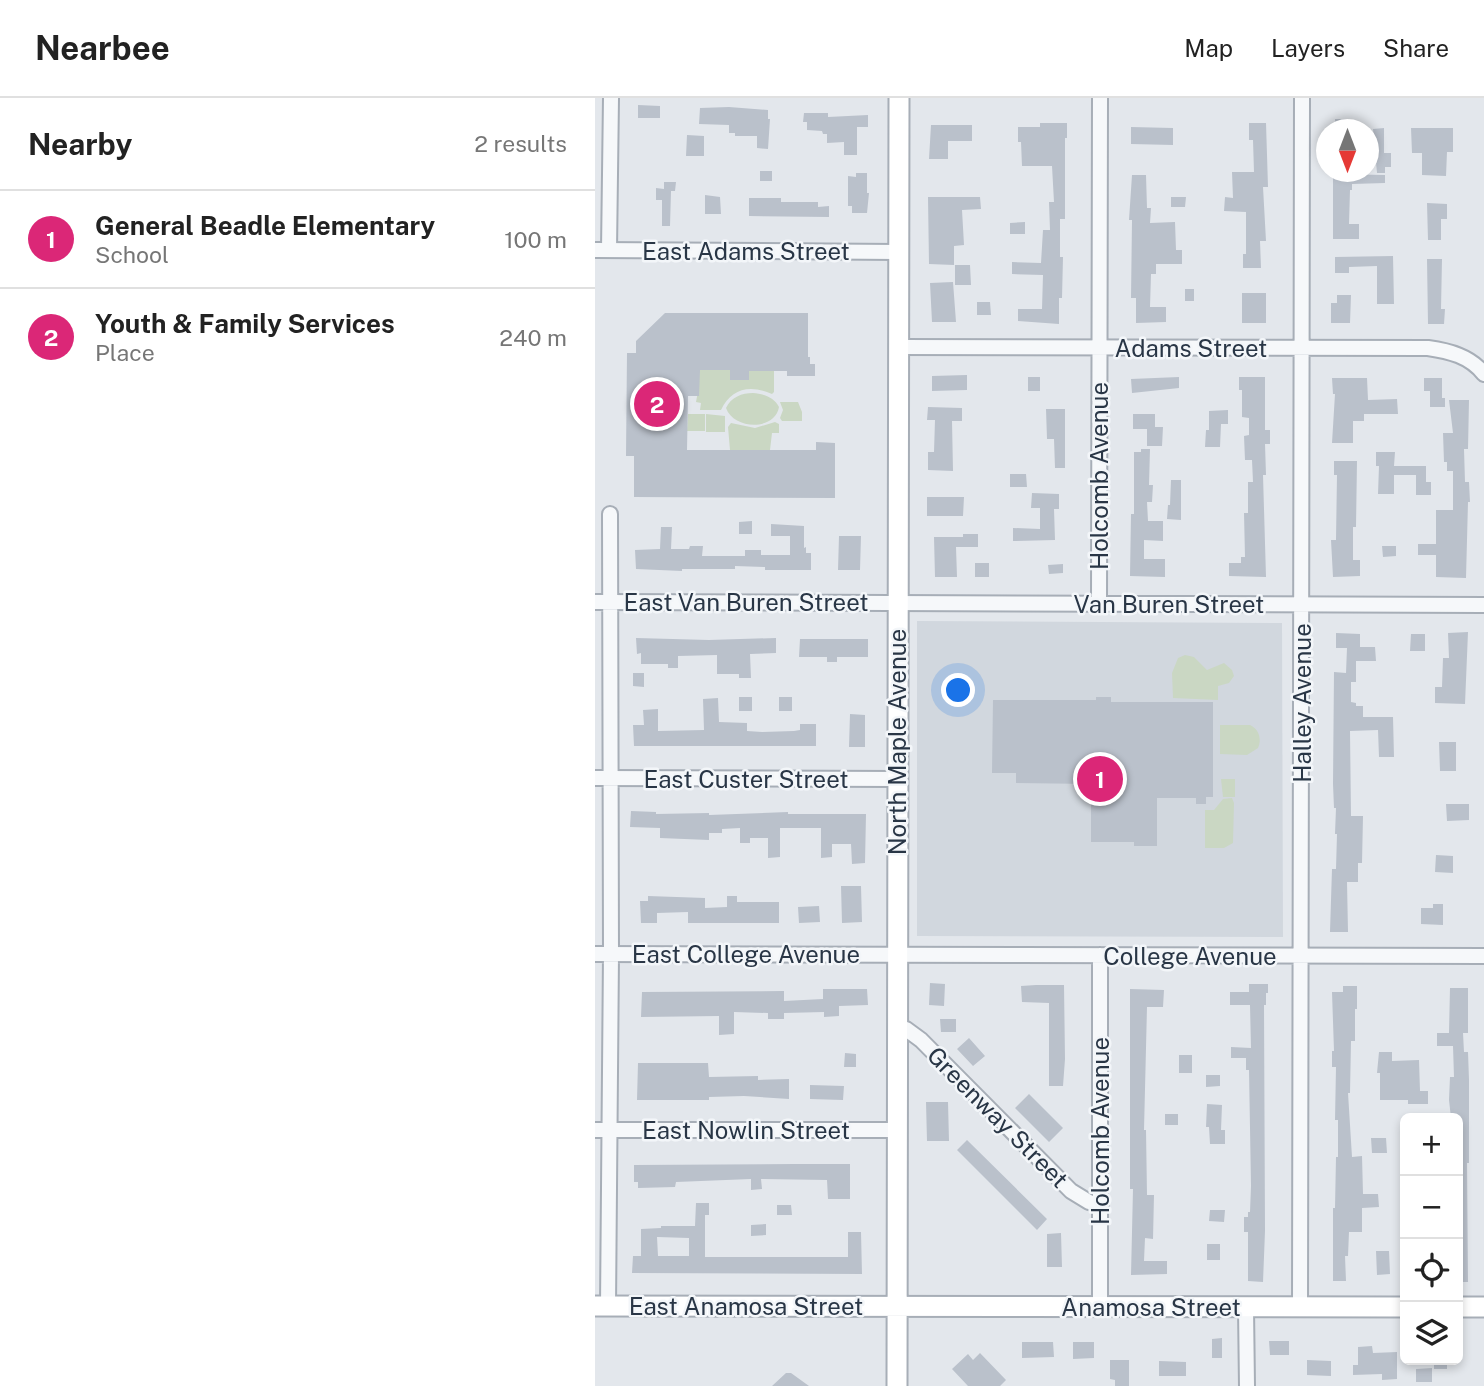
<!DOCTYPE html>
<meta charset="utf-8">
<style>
body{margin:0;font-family:"Public Sans",sans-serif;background:#f6f6f6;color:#222}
.controls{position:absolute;right:21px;bottom:21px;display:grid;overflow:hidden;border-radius:10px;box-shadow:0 4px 10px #0003}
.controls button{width:63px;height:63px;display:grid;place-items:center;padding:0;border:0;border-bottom:2px solid #e0e0e0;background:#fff;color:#222;font:35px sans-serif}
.compass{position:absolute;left:721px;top:21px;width:63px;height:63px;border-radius:50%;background:#fff;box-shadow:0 4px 10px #0003;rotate:180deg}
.you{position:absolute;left:364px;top:593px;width:24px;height:24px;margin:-18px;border:5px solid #fff;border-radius:50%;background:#1a73e8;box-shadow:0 0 0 10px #1a73e833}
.badge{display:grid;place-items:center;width:46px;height:46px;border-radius:50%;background:#db2777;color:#fff;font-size:23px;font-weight:700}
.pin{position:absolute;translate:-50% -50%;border:4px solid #fff;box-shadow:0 2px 7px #0006}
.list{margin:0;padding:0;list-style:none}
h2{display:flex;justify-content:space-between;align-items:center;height:91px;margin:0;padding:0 28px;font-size:30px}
h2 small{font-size:23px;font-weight:400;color:#767676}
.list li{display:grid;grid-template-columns:46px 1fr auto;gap:21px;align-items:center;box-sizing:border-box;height:98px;padding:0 28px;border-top:2px solid #e0e0e0}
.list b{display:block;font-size:26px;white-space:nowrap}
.list p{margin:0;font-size:23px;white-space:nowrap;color:#767676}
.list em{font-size:23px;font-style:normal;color:#767676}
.icon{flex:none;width:38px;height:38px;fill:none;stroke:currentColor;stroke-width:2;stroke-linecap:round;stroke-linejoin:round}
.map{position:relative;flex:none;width:889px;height:1288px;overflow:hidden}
header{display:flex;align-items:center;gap:42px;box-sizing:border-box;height:98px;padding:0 35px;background:#fff;border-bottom:2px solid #e0e0e0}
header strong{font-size:33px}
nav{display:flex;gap:38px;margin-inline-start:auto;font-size:24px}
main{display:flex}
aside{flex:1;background:#fff}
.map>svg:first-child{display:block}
.built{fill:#d1d7de}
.green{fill:#cad7c3}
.building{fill:#bac1cb;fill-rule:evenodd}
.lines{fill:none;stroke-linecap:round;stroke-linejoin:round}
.street-casing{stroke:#a7aeb7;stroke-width:18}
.secondary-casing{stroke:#a7aeb7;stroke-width:23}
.street{stroke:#f6f8fa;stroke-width:14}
.secondary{stroke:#fff;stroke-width:19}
.labels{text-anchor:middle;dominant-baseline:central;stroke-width:5;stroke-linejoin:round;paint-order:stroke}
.street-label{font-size:24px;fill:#293646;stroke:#f3f6f9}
</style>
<header>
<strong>Nearbee</strong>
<nav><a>Map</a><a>Layers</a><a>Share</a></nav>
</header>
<main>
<aside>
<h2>Nearby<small>2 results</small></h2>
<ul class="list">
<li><span class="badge">1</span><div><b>General Beadle Elementary</b><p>School</p></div><em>100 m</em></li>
<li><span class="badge">2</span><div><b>Youth &amp; Family Services</b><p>Place</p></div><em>240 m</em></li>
</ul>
</aside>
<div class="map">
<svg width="889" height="1288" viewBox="0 0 889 1288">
<rect width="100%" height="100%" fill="#e3e7ec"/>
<path class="built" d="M322 523 687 525 688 839 322 838Z"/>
<path class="green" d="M101 272H135L136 282H154V273H179V294L177 296C154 286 136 291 126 312H105L106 305 101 304 104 288Z
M158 295C169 296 179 299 184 309 180 333 139 332 131 310 136 299 147 295 158 295Z
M185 304H203L207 314V323H187L185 320 188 312Z
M93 316H110V333H92Z
M111 316 130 318V334H111Z
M180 324 184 326V335H177L175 352H135L133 329 136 325 160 330Z
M590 557 599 559 612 572 629 565 637 572 639 578 634 585 623 588V602L578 600 577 575 583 560Z
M625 627H655C664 631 667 641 663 650L652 657 625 656Z
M626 681H640V699H628Z
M637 700 639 705 638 745 629 750H610V712H619L628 701Z"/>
<path class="building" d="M43 7 65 8V20H43Z
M134 9 173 12V21H175L173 51 162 50V38H140V35H134V27L104 26 105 10Z
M209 15H233V19L273 17V29H262V57H249V44L232 45V36H228L227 33 212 32V24H208Z
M740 21H754V32H740Z
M445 25H472V40H470V121H465V159H468L467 200H464V226L423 223V211H447L448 177 417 176V164L446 165 448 132H455L454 104H459L457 68H427L426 44H423V29H445Z
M654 25H671L673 89H668L671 143H665L666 170H648V156H651V114L629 113 630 99 638 100 637 74H659L658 42H654Z
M336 27H377V43H353V61H334Z
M536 29 578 30V47L536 46Z
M789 30V55H796V69H790V75H782L778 31Z
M816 30H858V54H852L851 78 827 77V55H817Z
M92 37 109 38V58H91Z
M165 73H177V83H165Z
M261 75H272V95H274L272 115H257V108H253V78L261 79Z
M738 76 790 77V85L757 86V92H755L754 126H764V141H738Z
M537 77H551L552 110H556L555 125 580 124 581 152H587V166H561V176H556L555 209H571V224L541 225V200H536L537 122H534Z
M69 84H81L80 93H76L75 128H67V102H61V90L69 91Z
M110 97 125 99 126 116H110Z
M333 99H385L386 111 367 112 369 147 359 148V167L334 166Z
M576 99H591L590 109H576Z
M154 100H186V104H223V109L234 108V119L154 118Z
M832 105 852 106V121H846V142H833Z
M430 124V136H415V125Z
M798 158 799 206H782V168L754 169V175H740V159Z
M832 161H847L846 211H850L849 226H833Z
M360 167H375L376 187H360Z
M358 184 361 224H337L335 185Z
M590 191H599V203H590Z
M647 195H671V225H647Z
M742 197H756L755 225H736V205H742Z
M382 204H395L396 217H382Z
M70 215H213V259H215V266H220V278H192V273H154V282H135V272H105L104 298H93L92 352H221V344L240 345V400L39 399V358H31L32 255H41V243Z
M372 277V292L337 293V278Z
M433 279H445V293H433Z
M584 279V290L537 295 536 281Z
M644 279H670V332H675V346H670L671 377H668L671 479 634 478V465H646V459H650L649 415H653V384H658L657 362H650L649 338 654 337V320L647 319V292H644Z
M737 280H772L773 302 802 301 803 316H769V323H758V345H737L740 296H738Z
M829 280H847V300H850V309H835V293H829Z
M854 302H874L873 351H869L870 384H874L875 404H873L871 480 841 479V457H823V446H841V412H858V373H852V364H849L848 335H858Z
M333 309 367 310V323H357L358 373 333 372V354H339L340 322H332Z
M451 311H470V370H460L459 341H452Z
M633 312V326H626L625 349H610L611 332H614V313Z
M538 316H560V329H568L567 348H552V331H538Z
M546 351H555L554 387H558L557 404H552L553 423H568V443L549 442V461H570V479L535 478 536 416H539V354H546Z
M781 354H800L799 368H831V384H836V397H821V377H799V396H783L784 368H781Z
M739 363H762L761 429H758V462H765V478L738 479 736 442H741L742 377H739Z
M415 376H431L432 389H415Z
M576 382H586V422L572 421 573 407H575Z
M437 395 464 396V411H459L460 442 418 443V430L445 431V410H436Z
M332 399H369L368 418H332Z
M157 423V436H144V424Z
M176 426 209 428V450L211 449V455H216V472H170V469L140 468V471H87V473L41 471 40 452 65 451 66 429H77L76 451H94L95 448H108L107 458H150V452H166V457H195V438H176Z
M368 436H383V449H361L362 479H340L339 439H368Z
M244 438H266L265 472H243Z
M787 448H801V458L788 459Z
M380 465H394V479H380Z
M468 466V475L454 476 453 467Z
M873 534 870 606 840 605V589H847L848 560H854L853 535Z
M741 535 765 536V549H780L781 563H761V584H756V604L761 605V608H768V619H798L799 659H784L783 632 755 633 756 718H768L767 765H763V784H752L753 834H735L737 771H741L742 736H740L741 710H739L738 686 739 574 751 575 752 550H741Z
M816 536H830V553H815Z
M41 540 114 542 181 540V555L155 556 156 580H144V576H122V557L83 558V570H73V566H46V555L42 556Z
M205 541H273V559H242V564H232V559H204Z
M38 575H49V589L38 588Z
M144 599H157V613H144Z
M184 599H197V613H184Z
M501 599H516V604H618V699H611V706H601V700H562V748H539V744H496V686L421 685V675H397L398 602H501Z
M123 600 124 624 152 625V633L167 634 199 633 205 632V626H221V648H39L38 627H49L48 612 63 611V633L109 632 108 601Z
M255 616 270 617V649H254Z
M844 644H861V673H845Z
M851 706H874V722L852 723Z
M36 713 61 714V716L114 715V717L193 714V716H271L270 765 257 766 256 746H237V759L226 760V730H185V759L173 760V740H155V745H145V730L127 731V735H114V742L65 740V730L35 729Z
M841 757 858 758V775L840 774Z
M246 788H266L267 824 247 825Z
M53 798 110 800V810L132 809V798H142V804H184V825H93V814L62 815V825H46L45 803H53Z
M838 806H848V827L826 826V810H838Z
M224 808 225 824 204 825 203 809Z
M335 885 350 886 349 908 334 907Z
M654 886H673V895H671V907H669L670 1133 668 1184 653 1183V1134H649V1119H653V1114H655L656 1088 654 972H651V960H636V949L656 950 655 907H635V894H654Z
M441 887H469L470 961 468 988H454V905L427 904 426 888Z
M748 888H762V911H760V943H756L755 995H753L757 1059 767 1058 768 1096H783L784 1109 767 1110V1134H754L753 1158H750L751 1183H738V1110H740L741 1059H743V1022H740L741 969H737V953H739L737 894H748Z
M855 890H873V935H868L869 954H873L874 982V1065H872L873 1184H863V1020H856L854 1002 855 979H859L858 948H842V935H854Z
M228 891H272L273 907 244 908V918L229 919V914L189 915V921H173V915L139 914V936L124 937V918L46 919 47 894 189 893V903L228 901Z
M535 891 569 892 568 909H552L549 1032H551L552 1097H559L558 1141 550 1140 549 1163H572V1176L536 1177 538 1091H535Z
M345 921H361V934H346Z
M374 940 390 958 378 968 362 951Z
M784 954H797V963L824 962 825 993H833V1006H813V1002H785V975H782Z
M250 955 261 956V969H249Z
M584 957H597V975H584Z
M43 965H113L114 979 163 978V982L194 981V1001L149 998 114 999V1002H42Z
M611 977H625V988L611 989Z
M215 987 249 988 248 1002 215 1001Z
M434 996 468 1030 454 1044 420 1010Z
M331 1004H353L354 1043H332Z
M612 1006 627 1007 626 1032H630V1046H615L614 1029H611Z
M570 1016H583V1027H570Z
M776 1040H791L792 1055H777Z
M372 1042 452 1121 442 1132 362 1052Z
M200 1066H255V1101H233L232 1082 166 1081 167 1091 156 1092V1081L81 1084 80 1089 43 1090V1084H39V1067Z
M101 1105H114V1117H110V1159H253V1134H266L267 1176 37 1175 38 1158H46V1131L66 1130V1128H100ZM62 1139 94 1140V1158H63Z
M182 1107H196L197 1117H182Z
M615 1112H630L629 1124 614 1123Z
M171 1126V1137L156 1138V1127Z
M466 1135 467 1169H452V1136Z
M612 1146H625V1162H612Z
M781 1153H794L795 1176 782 1177Z
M627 1240V1260H617V1241Z
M674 1243H694V1257H675Z
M427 1244H458L459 1259 427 1260Z
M478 1244H499V1260L478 1261Z
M777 1248 778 1255 802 1254V1281L787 1282V1276L758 1277V1267H763V1249Z
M385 1255 411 1282 405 1288H373L357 1271 373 1256 378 1262Z
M515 1262H534V1288H520V1282L515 1281Z
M712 1262 736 1263V1278L712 1277Z
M839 1262H852V1271H839Z
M564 1263 591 1264V1278H564Z
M837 1270V1284H821V1271Z
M191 1275H196L214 1288H177Z"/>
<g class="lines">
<defs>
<path id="street" d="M0 152 303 154
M14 152 16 0
M303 249 833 250C854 253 875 258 889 276
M0 504 889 507
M504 505 505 0
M0 680 301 681
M0 856 889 858
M303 929 311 931 326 942 476 1093 494 1104 506 1107
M0 1032H302
M13 1208 16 856 15 416
M505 1209V857
M651 1210 652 1288
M705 1210 707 0"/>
<path id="secondary" d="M0 1208 810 1209
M863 1209H889
M302 1288 304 0"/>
</defs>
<use href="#street" class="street-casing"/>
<use href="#secondary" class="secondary-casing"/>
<use href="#street" class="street"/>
<use href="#secondary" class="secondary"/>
</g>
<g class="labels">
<g class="street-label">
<text x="151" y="153">East Adams Street</text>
<text x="596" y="250">Adams Street</text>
<text transform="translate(504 378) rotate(-90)">Holcomb Avenue</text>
<text x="151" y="504">East Van Buren Street</text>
<text x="574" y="506">Van Buren Street</text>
<text transform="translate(707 605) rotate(-90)">Halley Avenue</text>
<text transform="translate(302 644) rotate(-90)">North Maple Avenue</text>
<text x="151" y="681">East Custer Street</text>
<text x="151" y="856">East College Avenue</text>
<text x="595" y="858">College Avenue</text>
<text transform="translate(403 1019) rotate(45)">Greenway Street</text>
<text x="151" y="1032">East Nowlin Street</text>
<text transform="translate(505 1033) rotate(-90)">Holcomb Avenue</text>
<text x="151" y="1208">East Anamosa Street</text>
<text x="556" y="1209">Anamosa Street</text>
</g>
</g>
</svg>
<div class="controls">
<button>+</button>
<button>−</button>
<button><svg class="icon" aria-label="locate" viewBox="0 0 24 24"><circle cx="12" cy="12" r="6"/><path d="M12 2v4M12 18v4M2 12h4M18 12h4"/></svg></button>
<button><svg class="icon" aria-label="layers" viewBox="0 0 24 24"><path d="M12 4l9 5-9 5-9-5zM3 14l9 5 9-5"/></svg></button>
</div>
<svg class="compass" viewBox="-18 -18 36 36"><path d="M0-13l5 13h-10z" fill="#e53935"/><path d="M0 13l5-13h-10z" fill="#767676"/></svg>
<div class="you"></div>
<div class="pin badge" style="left:505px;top:681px">1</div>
<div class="pin badge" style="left:62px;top:306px">2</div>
</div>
</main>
